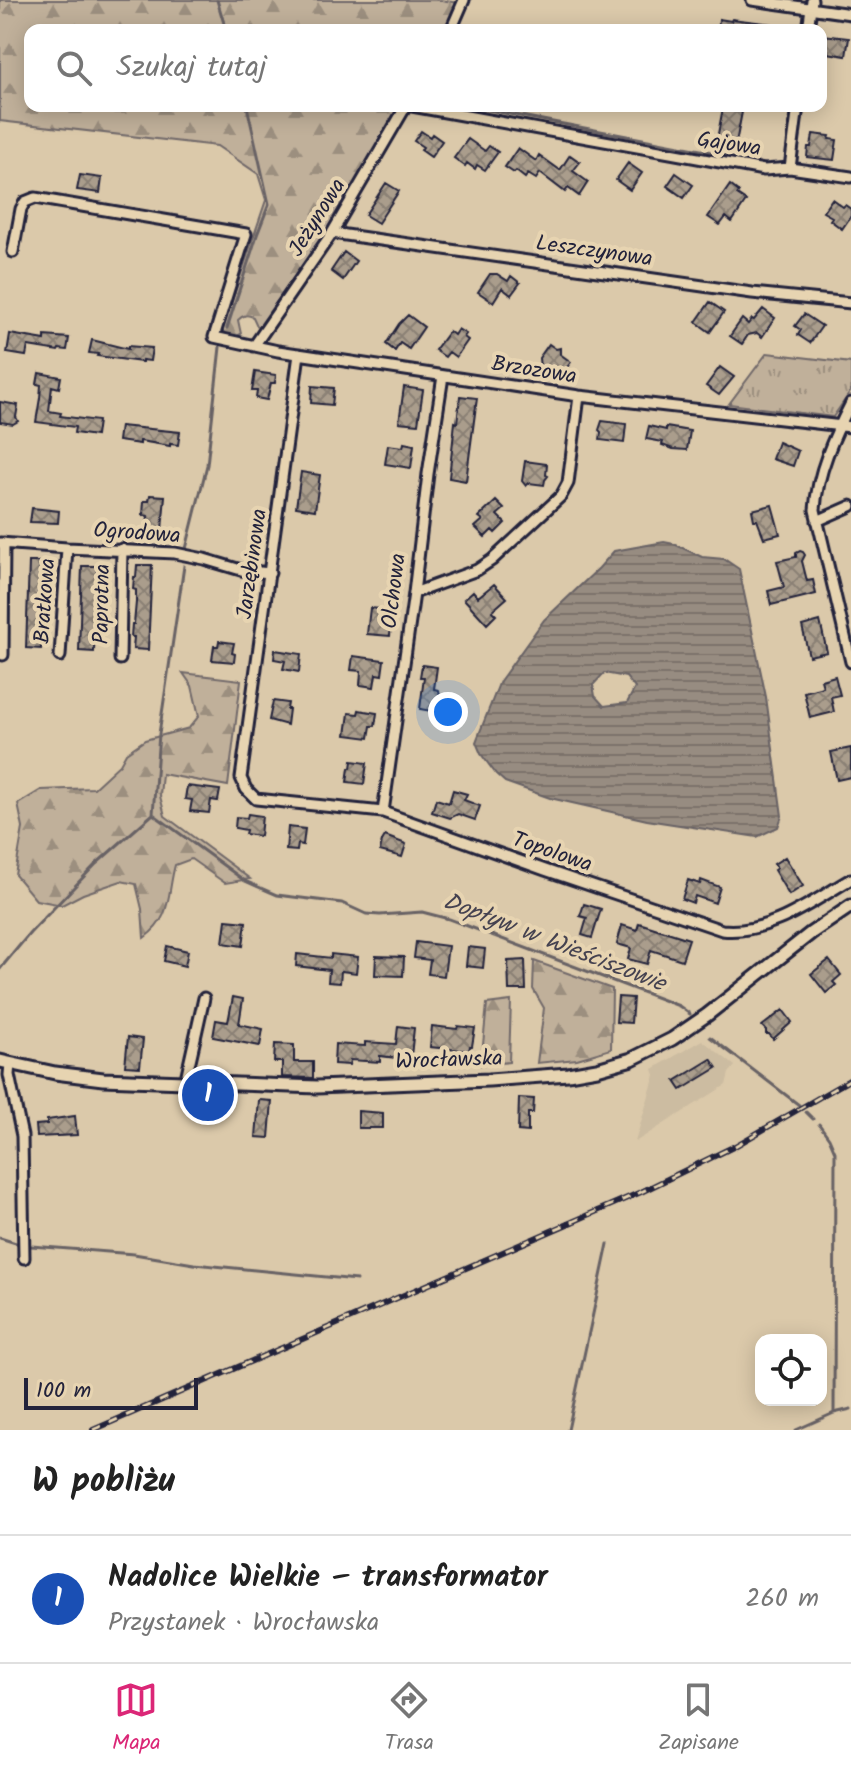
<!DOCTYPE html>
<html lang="pl">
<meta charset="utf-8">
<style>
body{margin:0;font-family:Kalam,sans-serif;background:#f2f2f2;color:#222}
.controls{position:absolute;right:24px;bottom:24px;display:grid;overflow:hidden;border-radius:16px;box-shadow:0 4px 20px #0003}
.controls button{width:72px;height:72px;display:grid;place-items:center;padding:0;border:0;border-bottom:2px solid #e0e0e0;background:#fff;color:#222;font:40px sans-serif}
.scale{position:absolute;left:24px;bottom:20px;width:174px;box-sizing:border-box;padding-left:8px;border:4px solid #22223b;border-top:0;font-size:22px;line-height:28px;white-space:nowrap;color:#22223b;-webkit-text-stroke:6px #e7d4b1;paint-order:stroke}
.you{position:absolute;left:448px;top:712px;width:28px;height:28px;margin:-20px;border:6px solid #fff;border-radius:50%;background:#1a73e8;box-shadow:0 0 0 12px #1a73e833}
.badge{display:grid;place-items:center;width:52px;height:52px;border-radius:50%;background:#db2777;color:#fff;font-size:26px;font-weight:700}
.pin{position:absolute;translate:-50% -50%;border:4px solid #fff;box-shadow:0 2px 8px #0006}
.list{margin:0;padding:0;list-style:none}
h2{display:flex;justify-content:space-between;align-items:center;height:104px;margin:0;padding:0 32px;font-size:34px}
h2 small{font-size:26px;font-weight:400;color:#767676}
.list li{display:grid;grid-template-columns:52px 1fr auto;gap:24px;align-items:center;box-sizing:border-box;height:128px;padding:0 32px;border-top:2px solid #e0e0e0}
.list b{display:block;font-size:30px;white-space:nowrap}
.list p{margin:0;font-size:26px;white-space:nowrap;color:#767676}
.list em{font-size:26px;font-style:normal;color:#767676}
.icon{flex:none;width:44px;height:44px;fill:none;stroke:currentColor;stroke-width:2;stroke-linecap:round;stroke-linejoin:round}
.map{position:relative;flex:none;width:851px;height:1430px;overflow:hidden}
.search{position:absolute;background:#fff;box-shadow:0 4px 20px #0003;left:24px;right:24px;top:24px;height:88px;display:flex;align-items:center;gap:20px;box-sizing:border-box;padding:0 28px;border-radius:16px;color:#767676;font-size:30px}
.sheet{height:232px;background:#fff}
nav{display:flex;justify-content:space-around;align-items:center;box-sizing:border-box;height:112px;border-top:2px solid #e0e0e0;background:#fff;font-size:22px;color:#767676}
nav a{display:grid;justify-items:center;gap:4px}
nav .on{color:#db2777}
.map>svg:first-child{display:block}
.built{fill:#ccbca1}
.grass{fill:url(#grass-tufts);stroke:#71696a;stroke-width:2}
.forest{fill:url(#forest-firs);stroke:#71696a;stroke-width:2}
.water{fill:url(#water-rules);stroke:#686265;stroke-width:2;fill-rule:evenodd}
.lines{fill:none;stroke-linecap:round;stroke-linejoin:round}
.stream{stroke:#686265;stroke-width:3}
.building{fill:url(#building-cross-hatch);stroke:#22223b;stroke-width:2}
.minor-casing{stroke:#22223b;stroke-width:15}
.tertiary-casing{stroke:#22223b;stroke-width:17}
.minor{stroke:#e7d4b1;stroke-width:9}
.tertiary{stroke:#e7d4b1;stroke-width:11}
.rail-casing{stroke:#22223b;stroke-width:6}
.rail{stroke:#e7d4b1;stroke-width:3;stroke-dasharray:9;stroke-linecap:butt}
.labels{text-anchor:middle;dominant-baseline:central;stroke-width:8;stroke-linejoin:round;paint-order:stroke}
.street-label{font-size:22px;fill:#22223b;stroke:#e7d4b1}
.water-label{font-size:24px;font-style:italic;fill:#454250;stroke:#e7d4b1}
</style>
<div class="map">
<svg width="851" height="1430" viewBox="0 0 851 1430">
<defs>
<pattern id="grass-tufts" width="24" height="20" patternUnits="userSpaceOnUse" patternTransform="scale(2)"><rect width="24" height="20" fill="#c0b09a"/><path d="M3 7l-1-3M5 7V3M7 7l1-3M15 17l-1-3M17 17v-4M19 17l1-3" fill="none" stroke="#9c8f7f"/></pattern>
<pattern id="forest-firs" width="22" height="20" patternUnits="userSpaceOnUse" patternTransform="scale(2)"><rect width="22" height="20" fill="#c0b09a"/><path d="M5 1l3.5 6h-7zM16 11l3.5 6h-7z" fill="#9c8f7f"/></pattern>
<pattern id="water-rules" width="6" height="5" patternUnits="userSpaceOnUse" patternTransform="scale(2)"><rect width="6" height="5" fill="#978c81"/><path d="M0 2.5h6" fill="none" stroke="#7b726b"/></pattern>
<pattern id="building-cross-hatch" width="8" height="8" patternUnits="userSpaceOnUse" patternTransform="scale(2)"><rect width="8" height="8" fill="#aa9d8c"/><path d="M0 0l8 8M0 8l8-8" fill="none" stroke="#8a8074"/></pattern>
</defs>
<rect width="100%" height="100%" fill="#dbc9aa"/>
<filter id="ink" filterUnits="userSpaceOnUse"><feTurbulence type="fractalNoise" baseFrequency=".0125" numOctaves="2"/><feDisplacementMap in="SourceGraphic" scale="16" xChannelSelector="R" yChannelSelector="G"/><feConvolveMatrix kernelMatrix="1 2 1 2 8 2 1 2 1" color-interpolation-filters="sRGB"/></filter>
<g filter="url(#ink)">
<path class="built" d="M702 1040 735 1066 729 1073 726 1085 635 1142 655 1075 653 1069Z"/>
<path class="grass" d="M767 353 851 363V391L833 417 729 404Z"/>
<path class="forest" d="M0 0H441L458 3 444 30H30V106H400L326 232 258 328 253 317C247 314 243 315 238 320L241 334 237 336 221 333 266 200 258 174 217 146 0 121Z
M183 673 241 680 228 786 162 774 160 796 165 816 250 879 225 883 191 859 175 865C167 895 172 918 144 938L142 909 136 884 121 881 83 894 62 905 36 900 15 875 23 828 18 804 41 790 94 788 120 764 126 753 145 740 189 728 199 716 192 686Z
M534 961 612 989 611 1049 577 1059 537 1063 544 1008 533 989Z
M511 1001 509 1062 481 1065 487 1004Z"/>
<path class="water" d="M664 542 674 544 702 557 724 559 739 569 766 697 782 816 778 827 757 837 647 820 550 798 505 782 496 774 481 754 476 742 500 681 544 620 599 568 614 551ZM604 673 626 677 635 688 627 703 604 706 595 696 593 685Z"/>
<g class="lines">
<path class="stream" d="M217 0 226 30
M468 106 727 155
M227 328 257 235 269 204 247 106
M186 549 207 465 220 347
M184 566 159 734 153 814 245 881 277 895 342 903 366 914 380 915 422 912 449 919 679 1006 690 1014
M0 969 30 933 96 864 153 814
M710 1037 799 1105
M806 1112 813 1119
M819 1124 829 1138 835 1152 834 1413
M0 1238 19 1244
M31 1246 134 1254 194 1264 357 1280
M568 1430 608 1244
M796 1430 834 1413 851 1409"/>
</g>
<path class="building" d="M719 19 731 21 732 19 772 24V30H718Z
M823 35 849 38 846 56 821 52Z
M723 108 742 112 736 143 717 139Z
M421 131 430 137 432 134 442 141 431 157 421 150 423 147 414 141Z
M813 134 830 136 829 139 837 140 834 160 807 157 808 147H811Z
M468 139 485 151 489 146 498 152 485 170 477 165 475 169 467 163 465 166 454 158Z
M518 148 536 161 539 155 560 170 570 155 580 162 573 171 588 182 579 196 568 188 565 192 540 173 536 179 528 174 525 178 516 171 514 173 505 167Z
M628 163 642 173 630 190 616 180Z
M676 173 693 185 684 198 667 186Z
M80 175 102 178 100 193 77 190Z
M386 183 399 191 378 223 365 215Z
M730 185 739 192 737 195 746 201 732 222 726 217 720 225 708 217Z
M832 199 843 207 845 205 851 209V216L842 229 830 220 832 217 823 212Z
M344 252 356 261 343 280 331 271Z
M490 274H497L508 281 511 276 520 283 511 295 502 288 493 302 478 292Z
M710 302 724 312 710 332 696 322Z
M763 309 775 318 762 337 757 333 748 335 742 344 730 336 742 319 748 324 752 319 754 320Z
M804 314 822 326 810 343 798 335 801 330 795 326Z
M408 315 424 327 409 349 400 343 395 351 386 344 399 324Z
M458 329 466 334 464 337 468 340 456 357 449 352 445 357 435 350 449 331 454 335Z
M10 334 45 340V336L69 338 67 350 59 349 58 351 28 346 26 356 7 353Z
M92 340 128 349V346L152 348 150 361 142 360V362L97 356 98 354 89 353Z
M549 344 556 349 560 348V354L571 362 562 374 550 366 548 369 545 367 540 368 539 358Z
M720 367 734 377 719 395 706 386Z
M255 372 276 375 275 383H271L267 400 256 398 257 391H252Z
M39 373 61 377 59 388 52 386 49 411 61 413 60 416 98 421 96 436 74 433 75 427 36 422 40 398 41 385 37 384Z
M312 386 334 388 332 405 311 403Z
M404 387 423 390 418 424 399 422Z
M460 396 477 398 466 481 449 478 455 422 457 423Z
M0 402 18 405 16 417 18 421 13 424 0 422Z
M602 421 626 424 624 443 600 440 601 432 599 430Z
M120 426 180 432 178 445 170 444V446L140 441V444L118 441Z
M649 426 666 430V427L690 431 687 450 673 449 662 445 663 442 646 439Z
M778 442 798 451 793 466 772 459Z
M404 443 414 445 411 468 385 464 388 445 403 447Z
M525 461 547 464 546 475 548 476 545 480 544 485 529 483 526 486 522 481Z
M301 472 320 475 315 510 296 507Z
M150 495 165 496 162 530 147 528 148 516 143 515 144 501H149Z
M496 501 504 509 497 515 505 523 495 533 492 530 485 537 475 527 483 520 479 517Z
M772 505 780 534 764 538 757 520H754L752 510Z
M32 508 59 511 58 523 30 522Z
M800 551 803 552 805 555 802 561 807 581 813 580 816 594 771 605 768 591 784 587 777 561 796 557V553Z
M29 562H43L41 649 26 648Z
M137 565H152L148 650 133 649 134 637H131L132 624H134L136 602V590L133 589 134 577H136Z
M82 566H97L94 652 79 651Z
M494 584 507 598 492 611 496 615 487 624 464 599 473 591 478 597Z
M370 608 390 610 389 617 392 618 390 636 367 634Z
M820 621 827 652 809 656 802 626Z
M219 641 234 643 232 653 235 654 234 662 212 660 214 646H218Z
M275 650 301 654 299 672 283 669 285 661 274 659Z
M353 656 384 660 382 675 376 674 374 687 360 685 361 671 351 670Z
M422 665 437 667 434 689 439 690 441 702 436 712 420 709 424 677H420Z
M835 676 840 695 831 697 834 712 810 718 804 692 823 687 821 680Z
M273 701 288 703 287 709H289L287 725 269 720Z
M359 710 377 713 375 726H371L369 738 346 735 349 713 358 714Z
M851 748V777L837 780 831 752Z
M352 761 367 763 364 784 347 782 349 768H351Z
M187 786 220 790 218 801 211 800 209 813 190 811 192 800 185 799Z
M453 790 467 794 464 800 480 806 475 820 458 814 450 818 432 812 436 799 449 803Z
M248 814 262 816 260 836 245 834 246 830 235 828 236 817 247 818Z
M288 827 305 829 303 845 298 844 297 851 286 850Z
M385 836 406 844 402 857 380 851 382 841Z
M785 857 803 886 789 895 774 870 777 868 774 864Z
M688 880 700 884 701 880 720 887 715 903 695 896 693 903 682 899Z
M584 904 601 909 592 938 582 935 587 918 580 916Z
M226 920 246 922 243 946 223 943Z
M639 923 689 939 682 960 651 950 647 964 628 959 631 948 617 944 622 925 637 930Z
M416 942 448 946 444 976 428 974 430 960 414 958Z
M167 946 188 951 185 966 164 961Z
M468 947 485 949 483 968 466 966Z
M297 954 331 958V954L358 957 356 973 341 971 340 983 328 982 329 970 296 966Z
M376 956 404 957 403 976 375 975Z
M525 960 526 990H509L508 961Z
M829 960 841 975 833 982 836 985 826 993 811 974Z
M233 997 243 999 239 1024 263 1029 260 1046 213 1037 216 1020 228 1022Z
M618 997 633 998 631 1023 616 1022Z
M783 1010 792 1022 773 1039 769 1034H766V1030L762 1026Z
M398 1026 414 1028 411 1056H405V1059L380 1056V1062L350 1060 349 1065 334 1064 335 1044 365 1046V1042L396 1044Z
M432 1026 457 1029 458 1026 475 1028 472 1046H470L469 1051 430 1047Z
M128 1037 143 1039 140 1067 125 1066Z
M275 1044 294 1045V1062H313V1078L282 1077V1062H274Z
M711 1059 717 1068 681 1090 675 1081Z
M519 1098 534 1099 533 1113H528V1132L518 1131Z
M259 1100 272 1101 269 1138 256 1137Z
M358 1111 383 1113V1128H358Z
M75 1116 77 1135 37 1137 36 1125 47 1124V1120Z"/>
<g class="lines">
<defs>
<path id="minor" d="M752 0 851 14
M451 30 464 0
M808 30 812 0
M412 106 764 170 790 168 851 177
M790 168 798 106
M332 233 752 293 851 303
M13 252 21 209 25 202 35 198 246 234 214 337 278 351 579 396 851 427
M254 346 332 233 406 106
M299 354 241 778 246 789 256 799 383 812 545 870 722 930C769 935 811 902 851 879
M851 403C834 436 817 473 815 510L851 662
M817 521 851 506
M0 543 67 548 175 553 204 559 241 570 270 573
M414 593 477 570 492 560 561 496 568 483 579 396
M3 655 4 543
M60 656 67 548
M120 659 122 549
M383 812 414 593 428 474 443 376
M10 1064 9 1075 22 1136 24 1258
M185 1083 204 998"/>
<path id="tertiary" d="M0 1061 55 1073 103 1079 317 1087 489 1080 568 1074 597 1069 632 1059 672 1039 707 1015 811 933 851 906"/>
</defs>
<use href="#minor" class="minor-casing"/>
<use href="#tertiary" class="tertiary-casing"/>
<use href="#minor" class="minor"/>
<use href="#tertiary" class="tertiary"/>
<defs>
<path id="rail" d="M93 1430 641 1192 735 1146 851 1079"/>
</defs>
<use href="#rail" class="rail-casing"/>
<use href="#rail" class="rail"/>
</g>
</g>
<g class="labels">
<g class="street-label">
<text transform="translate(729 145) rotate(9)">Gajowa</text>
<text transform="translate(318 218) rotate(-58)">Jeżynowa</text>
<text transform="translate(594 252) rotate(8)">Leszczynowa</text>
<text transform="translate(534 371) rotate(9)">Brzozowa</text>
<text transform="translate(137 534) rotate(4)">Ogrodowa</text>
<text transform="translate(253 564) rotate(-82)">Jarzębinowa</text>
<text transform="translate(395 591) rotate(-83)">Olchowa</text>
<text transform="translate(46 601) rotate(-86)">Bratkowa</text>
<text transform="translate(103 604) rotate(-89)">Paprotna</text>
<text transform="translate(552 853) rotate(19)">Topolowa</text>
<text transform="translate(449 1061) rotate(-2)">Wrocławska</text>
</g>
<g class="water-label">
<text transform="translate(554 943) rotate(21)">Dopływ w Wieściszowie</text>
</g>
</g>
</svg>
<div class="controls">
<button><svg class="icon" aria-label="locate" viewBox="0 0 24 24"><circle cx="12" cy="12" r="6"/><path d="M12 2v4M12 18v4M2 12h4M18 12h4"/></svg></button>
</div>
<div class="scale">100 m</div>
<div class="you"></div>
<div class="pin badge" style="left:208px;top:1095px;background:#1a4fb4">1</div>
<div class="search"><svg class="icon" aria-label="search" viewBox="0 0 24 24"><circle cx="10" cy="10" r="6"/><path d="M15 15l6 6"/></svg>Szukaj tutaj</div>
</div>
<section class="sheet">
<h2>W pobliżu<small></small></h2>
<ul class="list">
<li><span class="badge" style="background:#1a4fb4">1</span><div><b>Nadolice Wielkie – transformator</b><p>Przystanek · Wrocławska</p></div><em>260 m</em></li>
</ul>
</section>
<nav>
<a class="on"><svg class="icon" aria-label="map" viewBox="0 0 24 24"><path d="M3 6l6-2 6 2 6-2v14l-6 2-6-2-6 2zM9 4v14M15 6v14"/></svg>Mapa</a>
<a><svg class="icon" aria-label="directions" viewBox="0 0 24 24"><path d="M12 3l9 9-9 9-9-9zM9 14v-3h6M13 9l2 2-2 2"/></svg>Trasa</a>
<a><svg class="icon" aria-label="saved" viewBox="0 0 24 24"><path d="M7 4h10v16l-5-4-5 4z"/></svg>Zapisane</a>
</nav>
